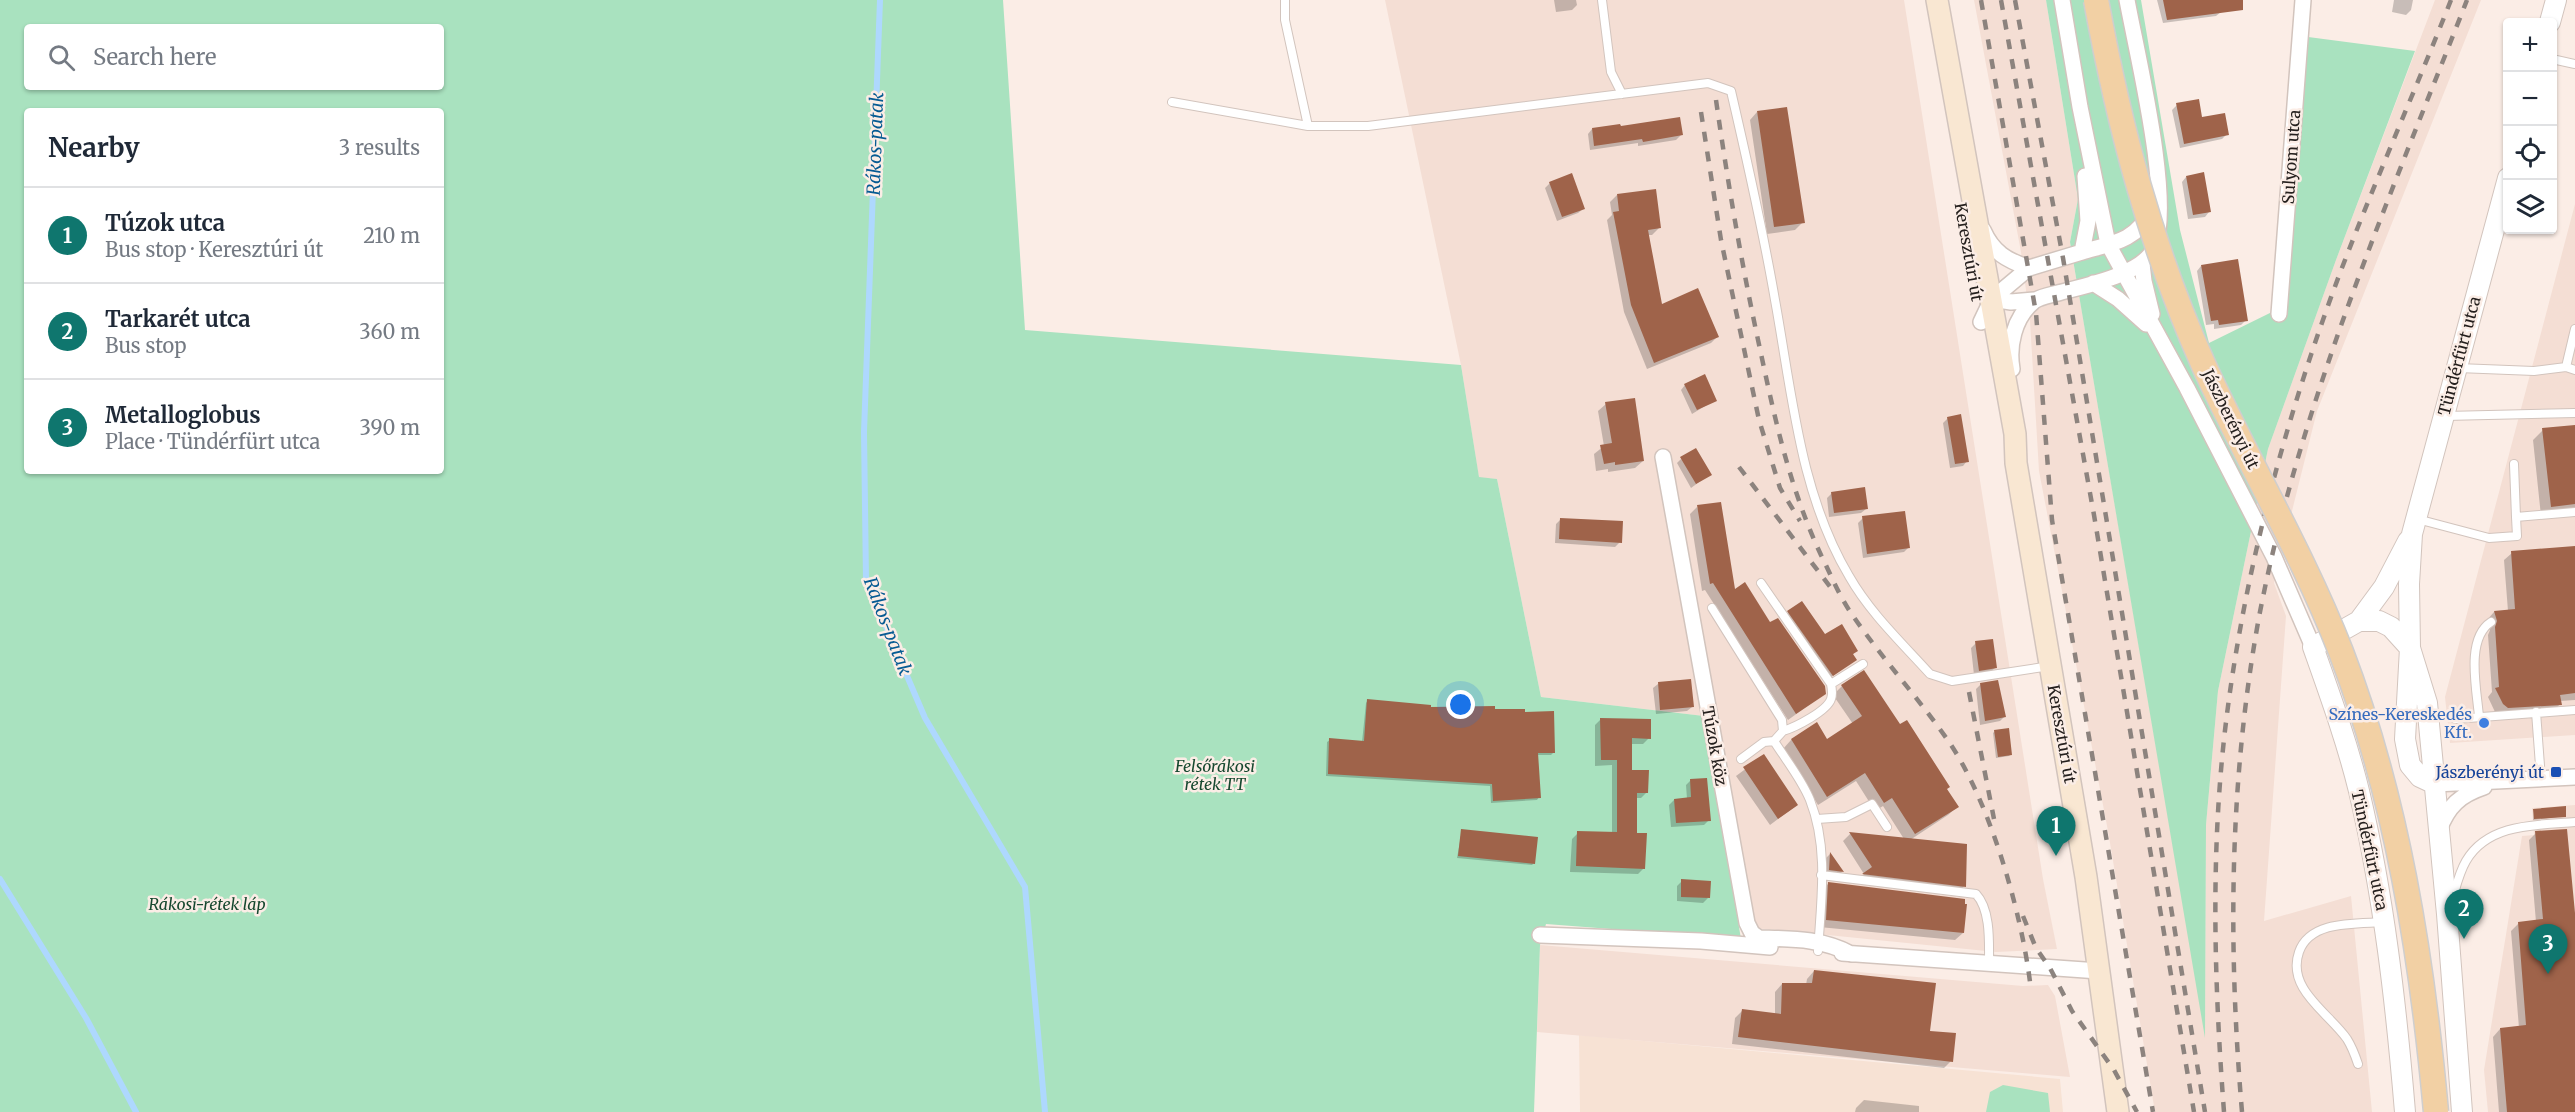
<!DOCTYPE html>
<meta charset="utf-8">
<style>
body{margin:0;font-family:Merriweather,serif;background:#f2f2f3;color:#1f2937}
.controls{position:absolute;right:18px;top:18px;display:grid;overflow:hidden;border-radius:6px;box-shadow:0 2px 4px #0004}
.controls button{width:54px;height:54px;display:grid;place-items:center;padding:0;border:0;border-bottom:2px solid #e0e1e3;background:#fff;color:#1f2937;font:30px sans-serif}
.you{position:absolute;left:1461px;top:705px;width:21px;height:21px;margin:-15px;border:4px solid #fff;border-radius:50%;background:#1a73e8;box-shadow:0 0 0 9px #1a73e833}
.badge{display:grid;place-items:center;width:39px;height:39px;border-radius:50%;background:#0f766e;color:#fff;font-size:20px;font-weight:700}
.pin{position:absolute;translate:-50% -50px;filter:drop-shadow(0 2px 3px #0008)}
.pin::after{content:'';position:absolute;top:32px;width:21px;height:18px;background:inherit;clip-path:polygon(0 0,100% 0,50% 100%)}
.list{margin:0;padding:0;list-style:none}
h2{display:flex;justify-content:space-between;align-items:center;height:78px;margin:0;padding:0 24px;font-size:26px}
h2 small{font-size:20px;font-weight:400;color:#747a83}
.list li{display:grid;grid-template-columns:39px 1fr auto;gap:18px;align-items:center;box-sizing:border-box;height:96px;padding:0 24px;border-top:2px solid #e0e1e3}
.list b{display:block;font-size:22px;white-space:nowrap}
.list p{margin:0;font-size:20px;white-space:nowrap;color:#747a83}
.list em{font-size:20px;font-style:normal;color:#747a83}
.icon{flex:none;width:33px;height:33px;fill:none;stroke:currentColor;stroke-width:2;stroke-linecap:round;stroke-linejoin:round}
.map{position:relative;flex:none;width:2575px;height:1112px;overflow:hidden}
.search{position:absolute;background:#fff;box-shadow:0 2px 4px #0004;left:24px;top:24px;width:420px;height:66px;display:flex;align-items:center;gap:15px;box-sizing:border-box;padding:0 21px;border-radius:6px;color:#747a83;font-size:22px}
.panel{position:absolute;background:#fff;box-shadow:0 2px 4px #0004;left:24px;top:108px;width:420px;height:366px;border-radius:6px}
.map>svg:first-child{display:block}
.commercial{fill:#f7e2d4}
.built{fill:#f4ded4}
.green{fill:#a9e2bf;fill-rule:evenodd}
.shadow{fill:#0003}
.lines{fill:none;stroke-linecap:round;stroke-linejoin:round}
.stream{stroke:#aed8fe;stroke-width:6}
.building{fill:#9f634a}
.service-casing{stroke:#d2c4bd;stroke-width:10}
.minor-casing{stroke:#d2c4bd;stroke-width:18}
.tertiary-casing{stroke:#d2c4bd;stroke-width:22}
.secondary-casing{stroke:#d2c4bd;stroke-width:24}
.service{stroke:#fff;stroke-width:8}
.minor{stroke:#fff;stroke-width:15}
.tertiary{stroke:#fff;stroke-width:20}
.secondary{stroke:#f9e7d2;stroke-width:21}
.rail{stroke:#8c837e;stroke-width:4.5;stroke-dasharray:10 10;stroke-linecap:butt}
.primary-bridge-casing{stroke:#cfcece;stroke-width:27;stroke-linecap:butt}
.primary-bridge{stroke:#f2d0a4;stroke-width:24}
.shop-dot{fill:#3f7fe0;stroke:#fbede6;stroke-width:2}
.transit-dot{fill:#1a4fb4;stroke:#fbede6;stroke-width:2}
.labels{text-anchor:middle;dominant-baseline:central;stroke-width:5;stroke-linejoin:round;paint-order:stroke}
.street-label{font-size:16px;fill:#25201e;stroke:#fbede6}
.shop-label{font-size:16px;fill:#366cbe;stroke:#fbede6;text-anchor:end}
.park-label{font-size:16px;font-style:italic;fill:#16482f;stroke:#fbede6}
.transit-label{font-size:16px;fill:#164399;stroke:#fbede6;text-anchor:end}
.water-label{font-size:18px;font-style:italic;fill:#065b93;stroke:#fbede6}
</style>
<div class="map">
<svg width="2575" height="1112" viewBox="0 0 2575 1112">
<rect width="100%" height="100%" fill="#fbede6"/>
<path class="commercial" d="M1579 1035 2060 1079 2063 1112H1580Z"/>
<path class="built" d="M1385 0H1904L2043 879 2057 949 1996 952 1767 929 1739 928 1704 716 1541 697 1497 479 1479 478 1461 365Z
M1974 0H2046L2078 199 2070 242 2205 1033 2206 825 2218 691 2268 449 2336 260 2435 0H2481L2317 411 2274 583 2286 616 2264 921 2351 896 2372 1112H2155L2108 831 2039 471 2030 321 2021 252Z
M2575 204V735L2450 743 2445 697Z
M2575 805V1112H2488L2484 1070 2522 836 2534 835 2532 808Z
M1540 945 2023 986 2048 985 2055 996 2070 1077 1537 1032Z"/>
<path class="green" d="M0 0H1003L1025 330 1461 365 1479 477 1497 479 1541 697 1704 716 1741 939 1546 924 1540 945 1534 1112H0ZM27 27H441V87H27ZM27 111H441V471H27Z
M2046 0H2141L2180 230 2209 343 2274 311 2293 35 2415 51 2336 260 2268 449 2218 691 2206 825 2205 1038 2070 242 2078 199Z
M2003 1085 2048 1093 2050 1112H1986L1990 1092Z"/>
<path class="shadow" d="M1554 0H1576L1577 5 1572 10 1556 12Z
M2157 0H2219L2221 12 2216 16 2163 23Z
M2394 0H2413L2411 10 2406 15 2392 12Z
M2177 105 2201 119 2227 134 2222 139 2180 148 2172 110Z
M1757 112 1803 222 1795 230 1767 234 1750 120Z
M1592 129 1681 135 1676 140 1638 146V143L1590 150 1588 134Z
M2186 177 2209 212 2205 217 2188 219 2182 182Z
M1550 183 1583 209 1578 213 1557 221 1545 188Z
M1617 195 1659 228 1652 235H1648L1661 306 1718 336 1711 343 1647 369 1624 312 1607 220 1612 215 1610 202Z
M2201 266 2246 320 2241 325 2214 329V324L2206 325 2197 271Z
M1685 385 1715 400 1692 414 1681 390Z
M1606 404 1643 461 1635 468 1608 472V469L1596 471 1594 454 1604 446 1598 411Z
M1948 418 1967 461 1963 466 1950 468 1943 423Z
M2575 426V512L2541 516 2533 440 2543 430Z
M1681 459 1710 474 1691 488 1677 463Z
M1832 493 1866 509 1861 513 1829 517 1827 498Z
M1697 507 1734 591 1770 625 1824 694 1788 720 1705 590 1702 591 1690 514Z
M1863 518 1909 547 1904 552 1863 558 1858 523Z
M1561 519 1620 542 1615 547 1555 543 1556 524Z
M2575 548V700L2560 701V704L2553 712 2503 716 2495 712 2488 697 2492 692 2488 635 2490 630 2487 620 2494 612 2508 611 2504 560 2512 553Z
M1788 612 1824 636 1856 651 1852 655 1855 660 1827 680 1784 617Z
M1976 643 1995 668 1990 672 1974 675 1971 648Z
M1658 684 1692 707 1687 711 1656 714 1653 688Z
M1981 684 2005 716 2000 721 1980 725 1976 689Z
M1842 686 1946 790 1957 807 1948 815 1910 840 1964 886 1957 894 1856 881 1864 874 1843 841 1850 834 1904 839 1883 806 1875 811 1856 781 1818 805 1783 749 1791 740 1816 724 1827 741 1853 724 1833 695Z
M1368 700 1429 708 1524 713 1554 752 1551 755H1536L1539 797 1537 800 1491 803 1490 786 1326 776 1327 742 1330 740 1362 742 1366 703Z
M1601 719 1649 738 1643 744H1630V771L1647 792 1641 798H1636V835L1644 868 1638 874 1570 872 1572 839 1578 833 1612 834V765L1595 766V725Z
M1995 731 2011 754 2009 756 1996 758 1993 733Z
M1763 756 1797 805 1770 825 1736 776Z
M1691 780 1709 820 1704 825 1671 827 1669 805 1674 800 1687 799 1686 785Z
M2534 810 2565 816 2533 820Z
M1462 830 1534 863 1532 865 1457 858Z
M2536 833 2575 928V1112H2499L2493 1037 2500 1029 2519 1028 2511 931 2518 924 2536 922 2529 840Z
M1830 854 1842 872 1835 879 1822 877 1823 861Z
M1682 881 1708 898 1703 903 1677 901V886Z
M1829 883 1963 905V933L1955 940 1819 927 1821 891Z
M1814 971 1929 1032 1951 1061 1944 1068 1732 1044 1735 1018 1742 1011 1775 1015V992L1782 984 1806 985 1807 979Z
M1864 1100 1919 1106V1112H1855L1856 1108Z"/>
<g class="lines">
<path class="stream" d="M880 0 864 432 866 580 925 718 1025 887 1045 1112
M0 879 86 1018 136 1112"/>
</g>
<path class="building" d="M2163 0H2243V10L2167 20Z
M2199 99 2202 117 2225 113 2229 135 2184 144 2176 103Z
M1787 107 1805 223 1774 227 1757 111Z
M1680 117 1683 135 1643 142 1642 139 1594 146 1592 128 1620 124 1621 126Z
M2204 172 2211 212 2193 215 2186 176Z
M1572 173 1585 209 1562 217 1549 182Z
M1656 189 1661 228 1648 230 1662 304 1698 288 1719 337 1654 363 1631 305 1613 212 1619 211 1617 194Z
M2238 259 2248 321 2219 325 2218 320 2211 321 2201 265Z
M1705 374 1717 401 1697 410 1684 384Z
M1635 398 1644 461 1615 465V462L1604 464 1600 445 1612 443 1605 402Z
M1961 414 1969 462 1955 464 1947 417Z
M2575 425V504L2551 507 2542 428Z
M1696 448 1712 475 1696 484 1680 457Z
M1865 487 1868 509 1834 513 1831 492Z
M1721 502 1735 589 1745 582 1770 622 1778 618 1825 686 1826 694 1796 714 1713 583 1710 584 1697 505Z
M1905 511 1910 548 1867 554 1862 516Z
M1560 518 1623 521 1622 543 1559 539Z
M2575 546V693L2560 695 2562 705 2508 708 2503 704 2495 688 2499 687 2495 627 2497 621 2494 611 2515 609 2511 551Z
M1802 601 1825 634 1842 624 1858 651 1853 654 1857 660 1833 676 1787 611Z
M1993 639 1997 668 1979 671 1975 641Z
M1864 670 1900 724 1907 720 1950 787 1947 789 1959 807 1915 834 1892 798 1884 803 1865 773 1827 797 1791 739 1817 722 1827 739 1862 716 1841 685Z
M1691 679 1694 707 1660 710 1658 682Z
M1998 680 2006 717 1985 721 1980 683Z
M1367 699 1431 705V707L1495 706V709H1525V712L1554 711 1555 753H1538L1541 798 1493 801 1492 784 1328 774 1329 738 1364 741Z
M1600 718 1651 719V739L1632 738V770H1649L1648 793H1637V833H1647L1645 869 1576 866 1577 831 1617 832V760H1601Z
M2009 728 2012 755 1998 757 1994 730Z
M1764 754 1798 805 1778 819 1743 767Z
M1707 778 1711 821 1676 823 1674 799 1691 797 1690 779Z
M2566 806V817L2534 819 2533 809Z
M1461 829 1538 837 1535 864 1458 856Z
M2567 829 2575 913V1112H2507L2500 1028 2526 1025 2518 922 2543 919 2535 831Z
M1849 832 1967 844 1966 887 1862 874 1872 867Z
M1830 852 1844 872 1829 870Z
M1681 879 1711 881 1710 898 1681 897Z
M1828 882 1965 899V904H1967L1964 933 1826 920Z
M1814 970 1936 983 1930 1031 1956 1033 1953 1062 1738 1037 1742 1009 1781 1014 1782 983H1812Z"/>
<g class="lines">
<defs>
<path id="service" d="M1285 0V20L1308 126
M1602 0 1611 72 1622 94
M2552 59 2575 64
M1172 102 1308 126H1368L1708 83 1731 91C1747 160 1763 230 1775 300 1792 393 1800 494 1849 576 1870 613 1902 643 1930 674L1952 681 2050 666
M2566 367 2575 329
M2458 368 2534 371 2566 367 2575 370
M2445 416 2575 413
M2514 464 2516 517
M2417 519 2489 538 2517 536 2516 517 2575 512
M1761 583 1831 684C1832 689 1833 694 1831 699 1827 711 1796 727 1783 731
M1712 608 1782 720 1783 731 1774 741C1786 760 1802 780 1810 800 1829 848 1821 901 1818 951
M1831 684 1863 664
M2536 712 2541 779
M2479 717C2477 690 2465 639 2491 622
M2455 719 2575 710
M1741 759 1764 742 1774 741
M1817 819 1846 817 1872 804 1887 827
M1821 875 1976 894C1991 910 1989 943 1989 964
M2452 900C2456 887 2459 873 2466 861 2488 823 2537 825 2575 822
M2358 1064C2355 1055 2352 1047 2347 1039 2329 1013 2286 989 2299 952 2310 920 2356 924 2384 922"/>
<path id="minor" d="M2062 0 2080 107 2108 244 2187 388 2274 557 2313 647
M1983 230C1993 253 2007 260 2029 268
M2082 252C2109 244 2138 241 2149 212
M2142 264 2144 281 2152 314
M2093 283 2118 299 2146 324
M1992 299 2011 302 2034 300
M2279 314 2303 0
M1981 322 1992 299 2029 268 2082 252 2088 221 2085 176
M2012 369C2008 346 2014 318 2033 302 2038 297 2051 295 2058 293 2084 286 2144 274 2154 248 2173 200 2137 55 2127 0
M1663 457 1747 923 1752 933 1759 938C1791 939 1821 938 1851 954
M2435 784 2575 777
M2439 830C2448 806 2460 795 2484 787
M1540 935 1701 941 1770 947
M1842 953 2099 971"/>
<path id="tertiary" d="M2550 22 2556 0
M2359 621H2379L2391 627 2410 648 2427 703 2447 914 2462 1112
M2435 784 2420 777 2410 765 2405 739 2410 648 2409 584 2412 534 2508 178
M2405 1112C2396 1004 2384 897 2359 791 2347 742 2330 695 2313 647L2359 621 2384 587 2408 541"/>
<path id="secondary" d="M1937 0 2015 434 2016 463 2086 877 2118 1112"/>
</defs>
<use href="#service" class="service-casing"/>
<use href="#minor" class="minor-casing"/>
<use href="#tertiary" class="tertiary-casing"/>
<use href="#secondary" class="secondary-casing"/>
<use href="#service" class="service"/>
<use href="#minor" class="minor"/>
<use href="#tertiary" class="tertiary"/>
<use href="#secondary" class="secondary"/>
<path class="rail" d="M1981 0 2036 313 2052 520 2153 1112
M2001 0 2094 515 2194 1112
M2015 0 2063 258 2205 1112
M1716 100C1728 184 1742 267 1760 349 1775 420 1790 489 1821 555 1830 573 1838 593 1849 610 1879 655 1916 695 1947 739 1989 799 2021 910 2030 982
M1701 112 1721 240 1759 420 1780 488 1800 521
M1739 467 1831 588
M1969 692 1994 819
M2023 916 2036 948 2050 968 2072 1011 2114 1070 2137 1112
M2224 1112C2214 980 2210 846 2227 714 2246 565 2287 414 2340 273 2375 181 2415 91 2451 0
M2242 1112C2228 947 2229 781 2259 617 2300 403 2388 202 2467 0"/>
<defs>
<path id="primary-bridge" d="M2096 0C2119 126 2151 248 2204 366 2248 462 2303 554 2341 652 2397 798 2422 957 2436 1112"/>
</defs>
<use href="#primary-bridge" class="primary-bridge-casing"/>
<use href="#primary-bridge" class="primary-bridge"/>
</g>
<circle class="shop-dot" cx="2484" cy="723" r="6"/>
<rect class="transit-dot" x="2550" y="766" width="12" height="12" rx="3"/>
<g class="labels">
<g class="street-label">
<text transform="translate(2291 157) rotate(-86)">Sulyom utca</text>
<text transform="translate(1969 252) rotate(80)">Keresztúri út</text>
<text transform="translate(2459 356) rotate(-75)">Tündérfürt utca</text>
<text transform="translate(2231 419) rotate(64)">Jászberényi út</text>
<text transform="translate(2062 734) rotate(80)">Keresztúri út</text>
<text transform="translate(1715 746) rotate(80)">Túzok köz</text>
<text transform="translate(2370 850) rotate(78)">Tündérfürt utca</text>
</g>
<g class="shop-label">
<text x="2472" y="714">Színes-Kereskedés<tspan x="2472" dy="18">Kft.</tspan></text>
</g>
<g class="park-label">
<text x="1215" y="766">Felsőrákosi<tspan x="1215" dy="18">rétek TT</tspan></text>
<text x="207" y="904">Rákosi-rétek láp</text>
</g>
<g class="transit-label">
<text x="2544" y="772">Jászberényi út</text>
</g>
<g class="water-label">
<text transform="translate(875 144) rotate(-88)">Rákos-patak</text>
<text transform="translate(888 626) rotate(69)">Rákos-patak</text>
</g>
</g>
</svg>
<div class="controls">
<button>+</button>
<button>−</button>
<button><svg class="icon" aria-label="locate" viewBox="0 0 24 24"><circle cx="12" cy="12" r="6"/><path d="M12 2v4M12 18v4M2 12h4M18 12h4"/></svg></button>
<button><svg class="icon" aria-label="layers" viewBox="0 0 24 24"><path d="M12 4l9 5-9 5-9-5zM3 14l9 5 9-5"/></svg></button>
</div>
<div class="you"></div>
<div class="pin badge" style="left:2056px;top:856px">1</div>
<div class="pin badge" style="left:2464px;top:939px">2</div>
<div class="pin badge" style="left:2548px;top:974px">3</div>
<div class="search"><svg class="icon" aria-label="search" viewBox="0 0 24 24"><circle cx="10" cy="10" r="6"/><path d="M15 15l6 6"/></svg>Search here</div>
<section class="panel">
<h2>Nearby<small>3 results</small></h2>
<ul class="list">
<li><span class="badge">1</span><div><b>Túzok utca</b><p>Bus stop · Keresztúri út</p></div><em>210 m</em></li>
<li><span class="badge">2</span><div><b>Tarkarét utca</b><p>Bus stop</p></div><em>360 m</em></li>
<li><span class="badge">3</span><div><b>Metalloglobus</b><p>Place · Tündérfürt utca</p></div><em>390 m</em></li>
</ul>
</section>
</div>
